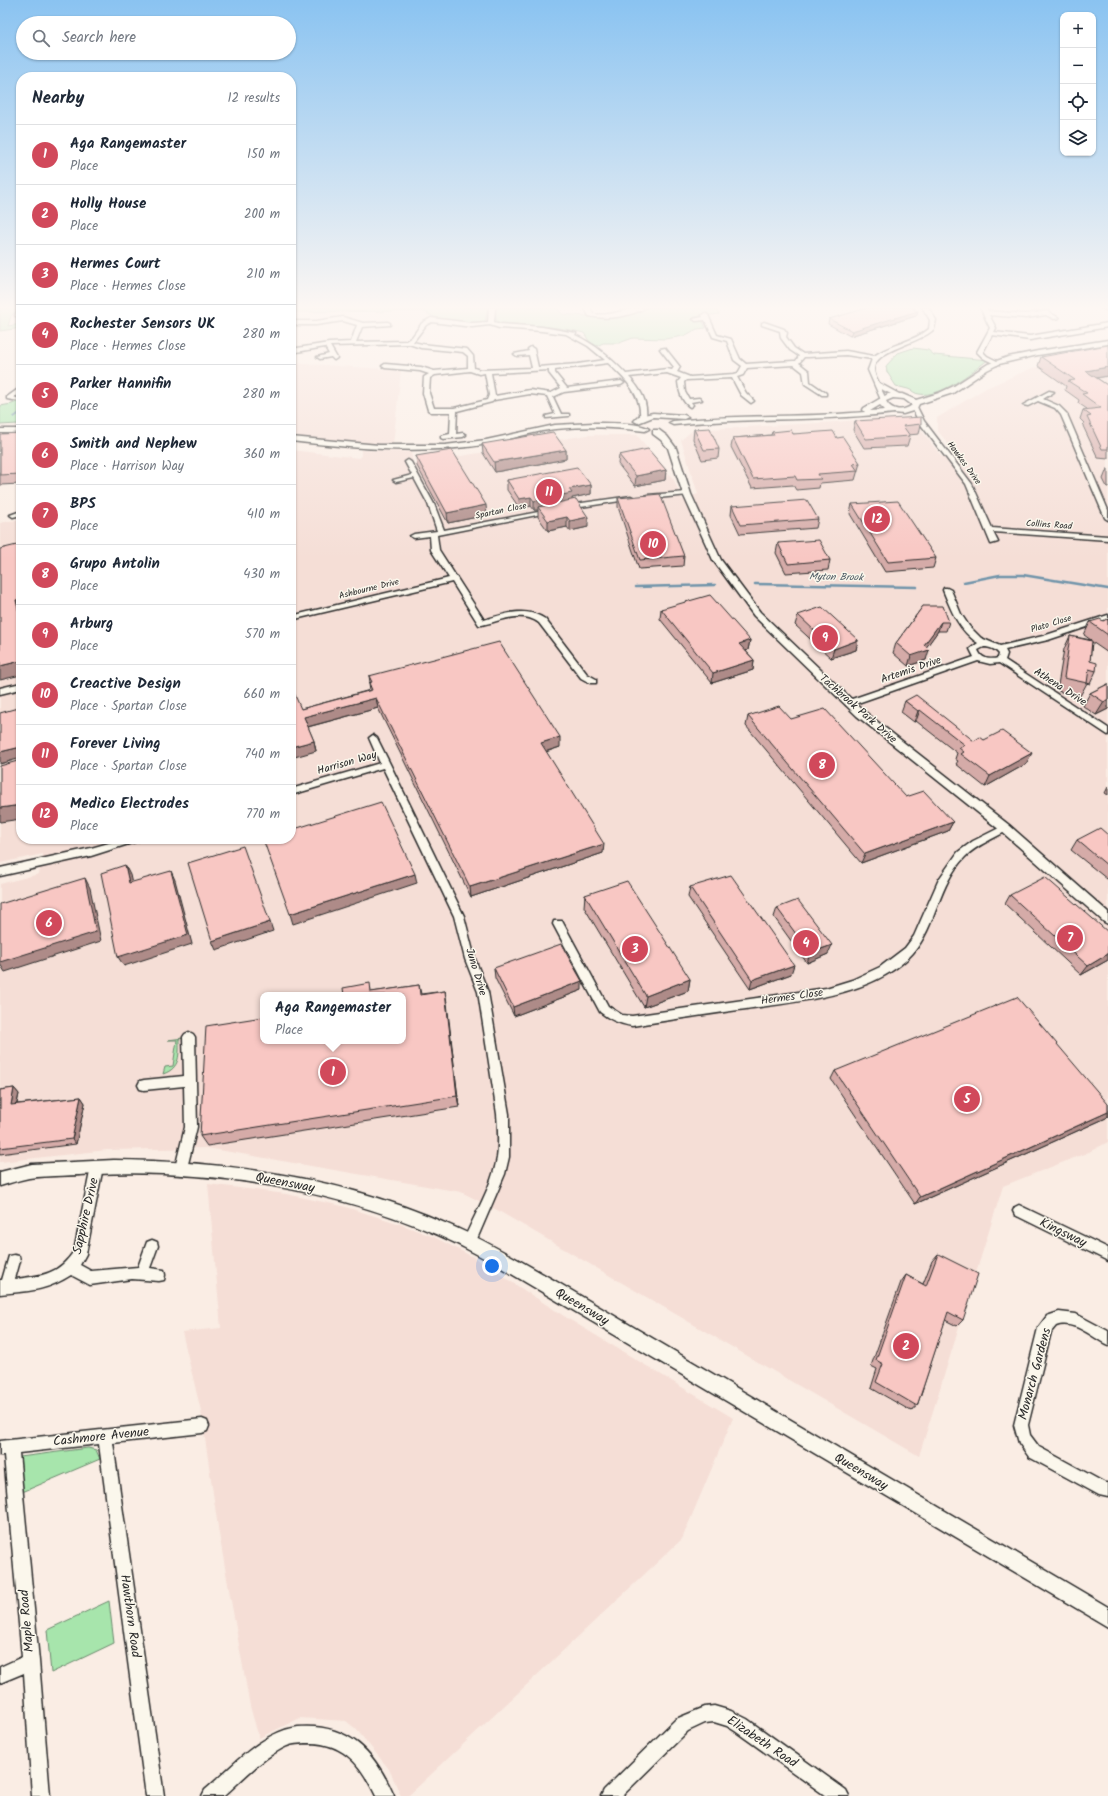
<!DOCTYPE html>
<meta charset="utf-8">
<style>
body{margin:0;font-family:Kalam,sans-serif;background:#f6f6f7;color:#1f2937}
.controls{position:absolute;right:12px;top:12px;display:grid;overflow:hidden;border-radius:8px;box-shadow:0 1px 3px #0004}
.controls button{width:36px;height:36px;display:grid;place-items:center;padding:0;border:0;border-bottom:1px solid #e0e1e3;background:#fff;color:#1f2937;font:20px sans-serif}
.you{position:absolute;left:492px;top:1266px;width:14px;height:14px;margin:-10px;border:3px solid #fff;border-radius:50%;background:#1a73e8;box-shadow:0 0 0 6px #1a73e833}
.badge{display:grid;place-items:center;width:26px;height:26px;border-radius:50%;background:#d1495b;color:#fff;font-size:13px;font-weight:700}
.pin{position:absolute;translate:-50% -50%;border:2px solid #fff;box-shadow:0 1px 4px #0006}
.popup{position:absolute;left:260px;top:992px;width:146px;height:52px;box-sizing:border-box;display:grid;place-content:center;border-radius:8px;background:#fff;filter:drop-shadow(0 1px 3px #0005);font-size:13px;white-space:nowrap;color:#747a83}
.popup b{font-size:15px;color:#1f2937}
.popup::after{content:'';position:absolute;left:50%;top:100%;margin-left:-8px;border:8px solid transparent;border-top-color:#fff}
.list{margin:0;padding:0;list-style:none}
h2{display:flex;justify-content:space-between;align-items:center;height:52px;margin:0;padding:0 16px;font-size:17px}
h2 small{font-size:13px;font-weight:400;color:#747a83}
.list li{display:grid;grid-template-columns:26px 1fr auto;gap:12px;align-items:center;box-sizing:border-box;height:60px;padding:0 16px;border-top:1px solid #e0e1e3}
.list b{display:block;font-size:15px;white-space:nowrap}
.list p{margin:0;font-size:13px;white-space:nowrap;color:#747a83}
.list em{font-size:13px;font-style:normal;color:#747a83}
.icon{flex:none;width:22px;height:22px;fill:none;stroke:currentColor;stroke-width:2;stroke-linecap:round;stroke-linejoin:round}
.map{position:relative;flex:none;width:1108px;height:1796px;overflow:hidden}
.search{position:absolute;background:#fff;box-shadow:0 1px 3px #0004;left:16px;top:16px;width:280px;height:44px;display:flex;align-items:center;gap:10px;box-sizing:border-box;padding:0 14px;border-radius:22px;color:#747a83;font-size:15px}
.panel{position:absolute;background:#fff;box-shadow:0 1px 3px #0004;left:16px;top:72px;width:280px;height:772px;border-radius:16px}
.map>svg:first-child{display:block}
.built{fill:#f5ded6;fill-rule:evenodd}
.green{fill:#a7e5ac;stroke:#69886c}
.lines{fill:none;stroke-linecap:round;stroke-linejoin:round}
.stream-far1{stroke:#7094aa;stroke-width:2}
.stream{stroke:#7094aa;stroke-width:2.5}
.minor-casing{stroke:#2b2b2b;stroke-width:3}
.tertiary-casing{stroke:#2b2b2b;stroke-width:3}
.minor{fill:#fbf7ec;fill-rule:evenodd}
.tertiary{fill:#fbf7ec;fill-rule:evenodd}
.wall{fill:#d5aba8;stroke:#2b2b2b}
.shaded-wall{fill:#ae8b88;stroke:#2b2b2b}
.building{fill:#f8c7c3;stroke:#2b2b2b}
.labels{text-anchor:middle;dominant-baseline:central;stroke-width:3;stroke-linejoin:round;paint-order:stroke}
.far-street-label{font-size:9px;fill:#2b2b2b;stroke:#fbf7ec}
.far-water-label{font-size:10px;font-style:italic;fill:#485760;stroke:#fbf7ec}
.street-label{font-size:11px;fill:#2b2b2b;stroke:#fbf7ec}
.near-street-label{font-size:13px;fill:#2b2b2b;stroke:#fbf7ec}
</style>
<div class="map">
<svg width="1108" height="1796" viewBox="0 0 1108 1796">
<rect width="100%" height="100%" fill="#faede4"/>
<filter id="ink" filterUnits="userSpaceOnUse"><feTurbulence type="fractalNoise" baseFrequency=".025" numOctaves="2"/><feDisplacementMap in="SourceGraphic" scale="8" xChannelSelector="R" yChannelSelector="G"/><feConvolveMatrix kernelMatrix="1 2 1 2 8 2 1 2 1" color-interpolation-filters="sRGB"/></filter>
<g filter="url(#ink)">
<path class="built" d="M1108 352V1142L1089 1152 1003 1186 919 1456 497 1210 461 1192 207 1148 107 1150 0 1162V884L39 874 43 854 0 863V523L21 519V839H291V450L359 458 361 457V450L411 452 413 464 587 435H637L674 480 682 500 698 494 681 440 693 430 837 422 877 418 913 420 942 457 958 456 937 430V418L986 388 1032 368ZM263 995H403V1041H263Z
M291 363 401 370 393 445 354 443 291 437Z
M208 1184 286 1194 342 1206 397 1223 434 1237 473 1257 567 1318 733 1418 682 1539 408 1796H401L389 1769 356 1729 346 1721 300 1718 259 1738 250 1706 219 1534 201 1411 182 1332 221 1328Z"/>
<path class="green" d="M0 307H20L11 316 8 326 21 324V328L0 331Z
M291 307H488L485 322C467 324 438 322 423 311L291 312Z
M506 307H557L562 314 600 317 637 311 647 307H707L708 309H716L719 314 694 317 695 320H702L706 328 697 329 684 336 665 339 633 338 619 343H603L597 346 589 341 584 333C557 326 528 325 500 323L496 320V308Z
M913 348 928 350 934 355 988 360C971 372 941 398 919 394 915 394 912 390 908 389 904 388 900 387 896 386L887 372 886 366 898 353Z
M21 400V421L18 424 0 425V406L12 404Z
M183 1038 179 1039C179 1054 181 1068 163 1074L165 1067 173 1066 177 1040H168Z
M88 1448 96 1450 100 1459 20 1493 17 1459 20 1457Z
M109 1601 114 1643 51 1673 47 1630Z"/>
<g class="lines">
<path class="stream-far1" d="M14 417 21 412"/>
<path class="stream" d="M964 582 1000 575H1023L1108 589
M755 584 917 587
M636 587 715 585"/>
<defs>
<path id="minor" d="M489 307H495L494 322 500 324 542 327 576 333 575 335C595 344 611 358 626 374L667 369 672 370 674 367 660 349 665 348 680 367 677 372 690 377 734 374 738 373 742 366 734 360 727 341 713 337 705 320 696 321 693 319 703 317 702 315 705 313 708 315 717 335 731 339 740 359 746 364 793 361H796L799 356 790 350 781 338 780 331 762 325V323L764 322 784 329 787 333 786 337 794 348 803 354 846 351 874 356C891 344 913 342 929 329L930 320 922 307H928L936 320 934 329C920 344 875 349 874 369 874 374 877 379 879 383L901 395V397L899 398 881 389 886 399 881 400 868 370 872 359 846 355 808 357H804L799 363 809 371 810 382 826 393V395H822L805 384 803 372 794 365 747 368 743 375 737 377 746 393 754 401 751 403 741 395 732 378 686 380 684 382 685 392 689 399 699 398 702 400 691 402 693 405 690 407C682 402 679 391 678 382L681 378 667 373 629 377C640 389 648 401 646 417L643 419 640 417C642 394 624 378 608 363L555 370V373L567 388 621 381 624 383 621 385 564 392 553 397 561 414H569V416L546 418V416L555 414 547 396 530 394 494 400 492 402 457 411 456 434 463 433 466 435 463 437 443 439 441 438V436L450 434 451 412H431L428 410 423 393 424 377 429 374 420 371 385 368 382 366 385 364 421 367 434 371 468 368V356L463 352 421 348 409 344 330 346 337 358 334 360 331 357 320 359 317 357 329 354 325 347 291 353V349L329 343 351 342 357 325 343 321 316 325H291V321H316L343 317 363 323 388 322 390 323V325L362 327 356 342 406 341 412 337 422 323 431 318 472 323 488 322ZM432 322 472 327 490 325 499 328 542 331 566 334 588 346 605 360 578 364 538 367 534 349 531 347 528 349 529 351 514 354 517 356 529 355 532 368 480 370 474 368 473 356 467 349 422 344 413 342 426 325ZM549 370V373L561 388 551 393 530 390 495 396 491 373ZM470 371 479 374 485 373 489 395 487 400 454 408H434L429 393 430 378 435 375Z
M584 307H590L593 314C612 317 628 307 646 307 631 317 606 320 589 316Z
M980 307H986L988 311 1026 314 1047 311 1059 318 1054 319 1046 315 1026 318 989 315 996 328 994 332 1030 336 1108 323V327L1030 340 992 335 983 352 987 356 999 362 1000 363 997 365 983 358 977 352 990 328Z
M1100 307H1108V311Z
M21 309V314L19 316H15V314Z
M21 387V392L14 397 19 399V401L7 399V397Z
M1049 391 1054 392 1043 399 1059 406 1067 414 1108 510V520L1105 518 1061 415 1055 408 1038 401 1028 406 1023 405Z
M913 407H917L924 421 972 484 992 528 1108 536V540L993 532 998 542 991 544 966 484 919 422 912 408Z
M408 460 411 462 434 504 444 530 554 509 555 510 552 512 437 535 439 550 484 620C505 614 525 606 545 619L587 674 596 679V683H590L581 678 539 623C521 610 501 621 482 625H479L452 582 291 620V616L449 578 431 550 430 536 414 538 410 536 414 534 437 531 428 504 414 478 396 482 393 480 412 475 405 462Z
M687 492 690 494 689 495 647 499 644 497 647 495Z
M631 496 633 497V499L568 509 565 507 568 505Z
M21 511V515L13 517 10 515Z
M944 588H947L951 590 961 614 969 626 981 638 1000 646 1043 636 1108 615V620L1048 640 1005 650 1007 654 1005 660 1108 728V735L999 663 990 664 978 661 852 705H846V701L974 657 970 649 978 643C959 631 951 610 943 590ZM984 647C990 647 995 649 999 654L998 658C990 660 981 659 978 650Z
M21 683V689L0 694V688Z
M373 735 377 738 390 764 464 916 475 959 488 992 509 1114V1157L505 1174 474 1246 469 1248 464 1246 463 1242C474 1215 492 1187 497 1158 499 1144 498 1128 497 1114L478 992 465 959 454 916 383 768 291 795V789L380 763 369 738Z
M1005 825 1008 826 1010 828 1008 830C994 839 976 845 965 857 938 884 937 925 913 953 875 996 799 1001 746 1009 708 1014 670 1020 632 1026 620 1024 610 1020 600 1012L553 924 554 921H562L608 1006 622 1015 632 1016 826 988 852 980 880 967 905 948 914 936 939 879 958 852 973 841Z
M123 839H140L138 841 91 856 0 876V868L91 848Z
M189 1032 193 1034 195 1037 197 1127 187 1168 185 1172 181 1174 177 1172 175 1168 185 1127 184 1086 144 1090 140 1089 138 1085 140 1081 144 1080 184 1076 183 1037 185 1034Z
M97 1161 101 1163 103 1167 86 1254 80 1265 91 1271 138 1267 147 1242 152 1240 157 1242 158 1246 150 1268 164 1270 165 1275 164 1280 159 1281 132 1279 90 1285 71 1275C46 1291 29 1291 0 1294V1280H2L9 1256 14 1255 19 1256 20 1261 15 1279C42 1276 58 1275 74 1251L91 1167 93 1163Z
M1019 1205 1108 1248V1261L1015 1215 1013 1211 1015 1207Z
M1059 1312 1076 1314 1108 1331V1345C1093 1338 1074 1319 1056 1326L1051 1332 1028 1425 1030 1435 1039 1447 1105 1483H1108V1497L1099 1495 1029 1457 1019 1443 1014 1425 1038 1328 1047 1316Z
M202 1419 207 1421 209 1426 207 1431 202 1433 113 1443 164 1796H146L99 1444 19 1453 39 1661 50 1796H32L24 1673 0 1683V1667L22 1657 4 1455H0V1441Z
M714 1706 731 1711 747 1719 846 1790 849 1796H826L735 1731 727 1726 714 1722 705 1723 688 1731 622 1796H601L604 1790 676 1719 705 1707Z
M298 1727C349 1723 375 1752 394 1796H376C362 1767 346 1744 311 1743 303 1743 294 1743 287 1746 263 1757 243 1779 224 1796H202L205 1790C232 1767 261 1732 298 1727Z"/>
<path id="tertiary" d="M1108 340V344L1038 355 999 364 987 370 953 393 919 404 916 410 903 414 894 413C821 422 747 417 673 425L669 423 673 421C737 414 801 418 865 412L863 410 864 408 888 394H902L916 400 939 393 954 386 988 364 1008 357 1038 351ZM893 398 904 399 912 405C904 412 891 411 886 401ZM880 405 885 410 870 411Z
M653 413 684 415 688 417 684 419 653 417 638 423 634 421 639 416Z
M593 423C606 423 640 422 649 429L645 431C611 427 576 425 542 431 517 436 493 445 467 447 408 453 350 448 291 441V437L379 445H445L486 440 555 425Z
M0 429H21V433H0Z
M653 430H659L667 436 676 448 691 494 721 560 760 612 865 712 1009 825 1108 912V924L1104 922 1001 831 857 716 754 616 713 560 683 494 668 448 661 440 653 434Z
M114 1160C229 1161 345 1178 450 1225 487 1241 522 1262 557 1282L1108 1607V1627L515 1276C490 1261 465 1247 438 1235 334 1189 209 1169 96 1174 74 1176 51 1175 29 1178 19 1180 10 1183 0 1186V1172L32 1164Z"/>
</defs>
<use href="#minor" class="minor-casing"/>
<use href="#tertiary" class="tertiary-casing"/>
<use href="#minor" class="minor"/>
<use href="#tertiary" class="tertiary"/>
</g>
<path class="wall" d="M915 308V310L918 311 916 316 850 336 828 324 829 319Z
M1041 357 1108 376 1097 378 1107 385 1108 384V459L1098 458 1083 426 1084 423 1080 419 1083 410 1087 409 1078 403 1079 400 1065 390 1066 386 1038 366Z
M855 421 921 424 919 434 908 435 910 436 907 446 864 448 853 430Z
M694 429 719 449 718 458 702 460 693 439Z
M772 432 793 434 837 438 860 463 855 480 820 483 819 488 796 490 793 485 752 488 731 447 733 438 771 435Z
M21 433V484L0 485V434Z
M482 444 566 450V459L495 472 483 453Z
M619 455 666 470 665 480 635 486 618 464Z
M416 456 487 515 448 523 417 466Z
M1107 469H1108V487H1107L1103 479Z
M507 480 591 485V494L572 498V500L588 527 570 531 567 527 548 531 538 517V510H534L531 506 520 509 507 490Z
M618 498 684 556 683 566 639 569 618 507Z
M852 504 936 558 933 568 885 572 850 514Z
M732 506 818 519 816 528 740 534 731 515Z
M778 543 830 560 828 570 786 573 776 553Z
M923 606 949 622 946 631H938L926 647V660L908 666 893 653 896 643Z
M661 609 750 640 748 650 746 651 754 660 753 670 712 683 660 619Z
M798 615 858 640 856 650 831 658 795 625Z
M1108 620V653L1092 642 1090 661 1096 671 1090 684 1087 683 1080 696 1057 691 1064 649 1070 636 1091 640 1084 635 1090 622Z
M369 676 560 747 546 752 603 853 471 897 378 708 308 727 314 741 316 751 301 709 370 690 369 683 370 682Z
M1108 684V709L1096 715 1083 706 1090 693Z
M905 701 974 741 984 740 1026 764 985 787 956 764 958 761 955 759 957 753 916 721 914 722 901 712Z
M748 716 791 719 906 797 953 822 948 831 861 863 746 726Z
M1108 787V795L1105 793Z
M1108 835V879H1107L1071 850 1077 840Z
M690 887 791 974 750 989 688 897Z
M585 895 690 979 688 991 644 1007 584 907Z
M1010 895 1108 960 1081 975 1005 904Z
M777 908 828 954 807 963 774 917Z
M494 968 582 990 514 1016 495 978Z
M419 985 421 994 445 991 459 1107 207 1146 200 1136 403 1041 372 992Z
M835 1071 1108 1104V1116L1106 1118 915 1204 831 1079Z
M14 1088 19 1094 17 1104 81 1097 85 1103 76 1144 0 1154V1090Z
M938 1254 963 1320 957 1326 945 1320 917 1406 911 1411 871 1388 877 1369 871 1366 901 1282 906 1275 923 1284 932 1261Z"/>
<path class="shaded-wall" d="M915 308 914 312 918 311 916 316 850 336 852 331Z
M1108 367V376L1083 380 1086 371Z
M566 450V459L495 472 494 462Z
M666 470 665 480 635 486 636 476Z
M591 485V494L572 498V503L538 507V510H534V501L569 489Z
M531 497V506L520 509 519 499Z
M486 505 487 515 448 523 447 513Z
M567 517V527L548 531V521Z
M588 517V527L570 531V521Z
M21 599V622L16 600Z
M941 622 938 631 923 652 929 650 926 660 908 666 911 656 924 645Z
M750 640 748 650 737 654 739 644Z
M858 640 856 650 831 658 834 649Z
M754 660 753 670 712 683 713 673Z
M21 661V675L0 680V666Z
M376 698 378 708 307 727 304 717Z
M1108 699V709L1096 715 1104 702Z
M920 710 916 721 914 722 918 711Z
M560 737V747L541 753V743Z
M314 741 316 751 291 758V747Z
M21 747V758L0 764V752Z
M1032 753 1026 764 985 787 990 776Z
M21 805V819L0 822V808Z
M953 822 948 831 861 863 865 854Z
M604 844 603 853 471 897 470 887Z
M125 865 130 875 134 893 129 883Z
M171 871 175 880 192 944 124 966 118 957Z
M415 874 417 883 293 924 290 914Z
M85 878 90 888 101 941 5 972 0 964V962Z
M270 922 273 931 216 950 212 941Z
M832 945 828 954 807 963 810 953Z
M1108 954V960L1081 975 1088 966Z
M794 965 791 974 750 989 752 980Z
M690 979 688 991 644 1007 646 996Z
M582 981V990L514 1016 513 1007Z
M445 991 447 1003 459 1107 457 1096Z
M14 1088 19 1094 15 1111 11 1105Z
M81 1097 85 1103 76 1144 72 1139Z
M1108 1112V1116L1106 1118 915 1204 920 1197Z"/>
<path class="building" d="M871 307H912L915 308 913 309 918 311 852 331 829 319Z
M1108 345V367L1086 371 1107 385 1108 384V449H1102L1087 417 1091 416 1083 410 1101 408 1082 394 1087 393 1068 381 1075 380 1041 357Z
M921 417V424L903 426 910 436 866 439 855 421Z
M710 428 719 449 704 450 694 429Z
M791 430 793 434 833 431 837 438 843 437 860 463 853 464 858 471 818 474 821 479 797 480 795 476 753 479 733 438 774 435 772 432Z
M553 432 566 450 494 462 482 444Z
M21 433V474L0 475V434Z
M648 449 666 470 636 476 619 455Z
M452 450 486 505 447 513 416 456Z
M577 467 591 485 569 489 572 493 534 501 531 497 519 499 507 480Z
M660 494 684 556 640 560 618 498Z
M576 499 588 517 570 521 567 517 548 521 538 507Z
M807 500 818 519 741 525 732 506Z
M898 501 936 558 888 562 852 504Z
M819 540 830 560 788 564 778 543Z
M21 544V599L16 600 21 622V661L0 666V549Z
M710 595 750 640 739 644 754 660 713 673 661 609Z
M923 606H943L949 622H941L924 645 929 650 911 656 896 643Z
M822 607 858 640 834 649 798 615Z
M1100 619 1103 621 1107 619 1108 620V635L1090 622Z
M1070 636 1092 641 1090 661 1097 663 1096 671 1089 669 1087 683 1064 678Z
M499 642 560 737 541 743 604 844 470 887 376 698 304 717 314 741 291 747V686L301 709 372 690 369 683 372 682 369 676Z
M1108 684V699L1104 702 1090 693Z
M916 695 974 741 980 737 984 740 1002 731 1032 753 990 776 961 754 964 752 959 748 965 745 920 710 918 711 905 701Z
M779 706 791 719 825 709 906 797 924 791 953 822 865 854 748 716Z
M21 707V747L0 752V713Z
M21 760V805L0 808V766Z
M381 802 415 874 290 914 263 839H291V830Z
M1100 828 1108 835V866L1077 840Z
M243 846 270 922 212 941 188 863Z
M125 865 129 883 171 871 188 935 118 957 101 873Z
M731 875 794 965 752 980 690 887Z
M1045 877 1108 932V954L1088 966 1010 895Z
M85 878 96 932 0 962V904Z
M627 881 690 979 646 996 585 895Z
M798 900 832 945 810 953 777 908Z
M561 944 582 981 513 1007 494 968Z
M370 983 371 992 419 985 420 995 445 991 457 1096 200 1136 206 1026 263 1017V1041H403V995H344L343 988Z
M1017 997 1108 1104V1112L920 1197 835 1071Z
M14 1088 11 1105 81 1097 72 1139 0 1148V1090Z
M938 1254 978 1274 963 1320 948 1312 917 1406 876 1382 883 1364 876 1360 906 1275 926 1286Z"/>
</g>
<linearGradient id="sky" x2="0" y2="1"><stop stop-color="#8ac3f1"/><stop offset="0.55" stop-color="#fdf7f3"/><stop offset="1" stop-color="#fdf7f3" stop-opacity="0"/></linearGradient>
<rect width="1108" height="559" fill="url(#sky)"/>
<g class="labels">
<g class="far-street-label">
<text transform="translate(964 463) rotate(54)">Hawkes Drive</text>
<text transform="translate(501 511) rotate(-12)">Spartan Close</text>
<text transform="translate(1049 525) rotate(4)">Collins Road</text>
<text transform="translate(369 589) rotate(-14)">Ashbourne Drive</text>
<text transform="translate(1051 624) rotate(-17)">Plato Close</text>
</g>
<g class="far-water-label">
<text transform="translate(836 577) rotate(1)">Myton Brook</text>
</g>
<g class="street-label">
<text transform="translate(911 670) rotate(-19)">Artemis Drive</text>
<text transform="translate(1060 687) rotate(33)">Athena Drive</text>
<text transform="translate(858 709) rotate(41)">Tachbrook Park Drive</text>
<text transform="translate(347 763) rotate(-16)">Harrison Way</text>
<text transform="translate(476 972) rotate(73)">Juno Drive</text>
<text transform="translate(792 997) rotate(-8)">Hermes Close</text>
</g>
<g class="near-street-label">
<text transform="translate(285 1183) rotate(11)">Queensway</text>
<text transform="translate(86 1216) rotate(-77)">Sapphire Drive</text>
<text transform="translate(1063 1233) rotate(26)">Kingsway</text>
<text transform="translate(582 1307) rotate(31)">Queensway</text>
<text transform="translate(1035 1374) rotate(-75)">Monarch Gardens</text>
<text transform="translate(101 1437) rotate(-6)">Cashmore Avenue</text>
<text transform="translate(861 1472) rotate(31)">Queensway</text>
<text transform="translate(130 1616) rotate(82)">Hawthorn Road</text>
<text transform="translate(27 1621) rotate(-95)">Maple Road</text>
<text transform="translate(762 1742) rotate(34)">Elizabeth Road</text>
</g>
</g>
</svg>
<div class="controls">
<button>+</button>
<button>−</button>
<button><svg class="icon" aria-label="locate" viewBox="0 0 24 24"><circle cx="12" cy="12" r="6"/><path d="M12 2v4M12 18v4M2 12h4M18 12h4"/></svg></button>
<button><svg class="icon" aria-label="layers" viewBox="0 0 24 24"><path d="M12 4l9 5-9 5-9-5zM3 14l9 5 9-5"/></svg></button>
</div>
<div class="you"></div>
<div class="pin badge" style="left:333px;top:1072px">1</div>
<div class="popup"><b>Aga Rangemaster</b>Place</div>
<div class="pin badge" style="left:906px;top:1346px">2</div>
<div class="pin badge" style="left:635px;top:949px">3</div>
<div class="pin badge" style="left:806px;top:943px">4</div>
<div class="pin badge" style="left:967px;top:1099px">5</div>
<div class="pin badge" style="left:49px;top:923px">6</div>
<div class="pin badge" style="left:1070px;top:938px">7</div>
<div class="pin badge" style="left:822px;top:765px">8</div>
<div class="pin badge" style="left:825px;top:638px">9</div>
<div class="pin badge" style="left:653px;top:544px">10</div>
<div class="pin badge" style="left:549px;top:492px">11</div>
<div class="pin badge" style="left:877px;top:519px">12</div>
<div class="search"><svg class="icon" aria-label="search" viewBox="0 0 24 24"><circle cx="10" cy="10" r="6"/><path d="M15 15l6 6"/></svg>Search here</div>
<section class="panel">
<h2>Nearby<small>12 results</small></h2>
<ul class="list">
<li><span class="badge">1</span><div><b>Aga Rangemaster</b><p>Place</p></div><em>150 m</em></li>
<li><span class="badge">2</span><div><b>Holly House</b><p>Place</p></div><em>200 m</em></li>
<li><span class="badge">3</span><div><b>Hermes Court</b><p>Place · Hermes Close</p></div><em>210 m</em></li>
<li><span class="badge">4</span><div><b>Rochester Sensors UK</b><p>Place · Hermes Close</p></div><em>280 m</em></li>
<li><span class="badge">5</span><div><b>Parker Hannifin</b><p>Place</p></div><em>280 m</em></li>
<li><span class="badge">6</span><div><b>Smith and Nephew</b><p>Place · Harrison Way</p></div><em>360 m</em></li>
<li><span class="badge">7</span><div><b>BPS</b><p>Place</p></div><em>410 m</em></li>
<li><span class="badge">8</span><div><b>Grupo Antolin</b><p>Place</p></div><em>430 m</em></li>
<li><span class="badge">9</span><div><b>Arburg</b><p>Place</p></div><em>570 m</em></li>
<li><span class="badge">10</span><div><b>Creactive Design</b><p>Place · Spartan Close</p></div><em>660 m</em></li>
<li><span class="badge">11</span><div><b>Forever Living</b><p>Place · Spartan Close</p></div><em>740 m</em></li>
<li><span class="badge">12</span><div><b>Medico Electrodes</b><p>Place</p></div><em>770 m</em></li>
</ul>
</section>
</div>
